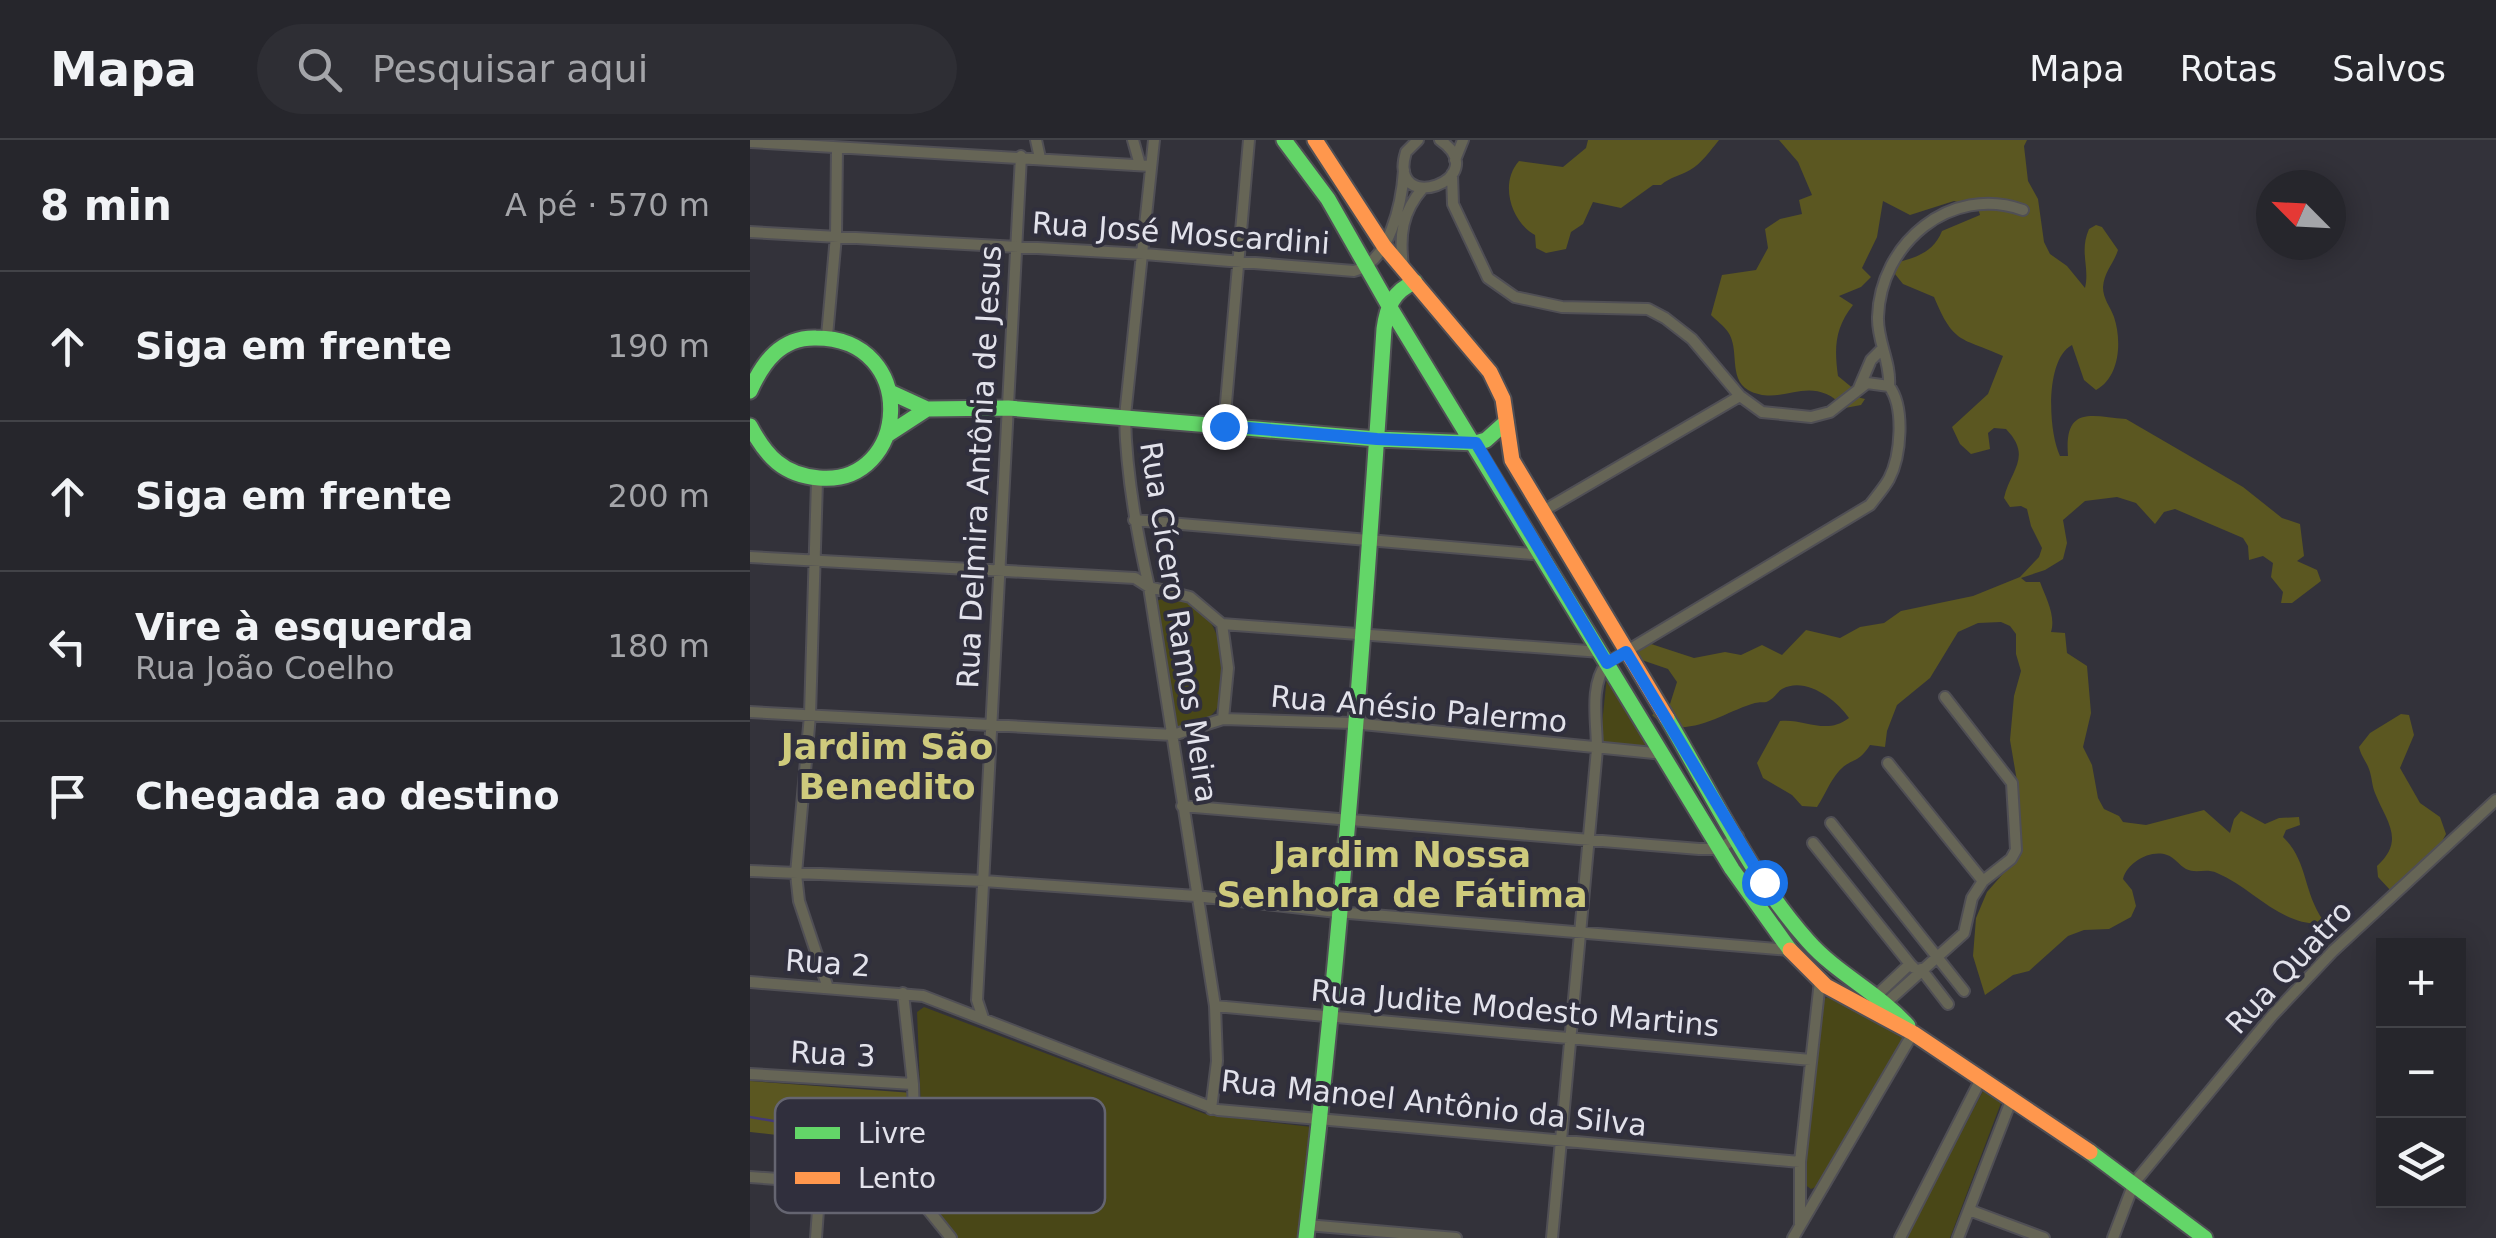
<!DOCTYPE html>
<html lang="pt">
<meta charset="utf-8">
<style>
body{margin:0;font-family:"DejaVu Sans",sans-serif;background:#2e2e34;color:#f1f3f6}
.controls{position:absolute;right:30px;bottom:30px;display:grid;overflow:hidden;border-radius:0px;box-shadow:0 5px 25px #0003}
.controls button{width:90px;height:90px;display:grid;place-items:center;padding:0;border:0;border-bottom:2px solid #424348;background:#26262c;color:#f1f3f6;font:50px sans-serif}
.compass{position:absolute;left:1506px;top:30px;width:90px;height:90px;border-radius:50%;background:#26262c;box-shadow:0 5px 25px #0003;rotate:294deg}
.stop{position:absolute;width:30px;height:30px;margin:-22px;border:8px solid #1a73e8;border-radius:50%;background:#fff}
.stop.end{background:#1a73e8;border-color:#fff;box-shadow:0 2px 10px #0008}
.list{margin:0;padding:0;list-style:none}
h2{display:flex;justify-content:space-between;align-items:center;height:130px;margin:0;padding:0 40px;font-size:42px}
h2 small{font-size:32px;font-weight:400;color:#a4a5a9}
.list li{display:grid;grid-template-columns:65px 1fr auto;gap:30px;align-items:center;box-sizing:border-box;height:150px;padding:0 40px;border-top:2px solid #424348}
.list b{display:block;font-size:38px;white-space:nowrap}
.list p{margin:0;font-size:32px;white-space:nowrap;color:#a4a5a9}
.list em{font-size:32px;font-style:normal;color:#a4a5a9}
.icon{flex:none;width:55px;height:55px;fill:none;stroke:currentColor;stroke-width:2;stroke-linecap:round;stroke-linejoin:round}
.map{position:relative;flex:none;width:1746px;height:1098px;overflow:hidden}
header{display:flex;align-items:center;gap:60px;box-sizing:border-box;height:140px;padding:0 50px;background:#26262c;border-bottom:2px solid #424348}
header strong{font-size:48px}
nav{display:flex;gap:55px;margin-inline-start:auto;font-size:35px}
.search{width:700px;height:90px;background:#2e2e34;display:flex;align-items:center;gap:25px;box-sizing:border-box;padding:0 35px;border-radius:55px;color:#a4a5a9;font-size:38px}
main{display:flex}
aside{flex:1;background:#26262c}
.map>svg:first-child{display:block}
.green{fill:#494717}
.forest{fill:#5b5721}
.lines{fill:none;stroke-linecap:round;stroke-linejoin:round}
.stream{stroke:#443a76;stroke-width:2.5}
.street-casing{stroke:#504f55;stroke-width:14}
.fast-casing{stroke:#504f55;stroke-width:19}
.slow-casing{stroke:#504f55;stroke-width:19}
.street{stroke:#666556;stroke-width:10}
.fast{stroke:#63d668;stroke-width:15}
.slow{stroke:#ff974d;stroke-width:15}
.route{stroke:#1a73e8;stroke-width:12}
.labels{text-anchor:middle;dominant-baseline:central;stroke-width:8;stroke-linejoin:round;paint-order:stroke}
.street-label{font-size:30px;fill:#e2e2eb;stroke:#302f3d}
.quarter-label{font-size:35px;font-weight:bold;fill:#ceca7c;stroke:#302f3d}
.key{fill:#302f3d;stroke:#656571;stroke-width:2.5}
.key-label{font-size:28px;fill:#e2e2eb}
</style>
<header>
<strong>Mapa</strong>
<div class="search"><svg class="icon" aria-label="search" viewBox="0 0 24 24"><circle cx="10" cy="10" r="6"/><path d="M15 15l6 6"/></svg>Pesquisar aqui</div>
<nav><a>Mapa</a><a>Rotas</a><a>Salvos</a></nav>
</header>
<main>
<aside>
<h2>8 min<small>A pé · 570 m</small></h2>
<ul class="list">
<li><svg class="icon" aria-label="ahead" viewBox="0 0 24 24"><path d="M12 20V5M6 11l6-6 6 6"/></svg><div><b>Siga em frente</b></div><em>190 m</em></li>
<li><svg class="icon" aria-label="ahead" viewBox="0 0 24 24"><path d="M12 20V5M6 11l6-6 6 6"/></svg><div><b>Siga em frente</b></div><em>200 m</em></li>
<li><svg class="icon" aria-label="left" viewBox="0 0 24 24"><path d="M17 20v-9H6M10 6l-5 5 5 5"/></svg><div><b>Vire à esquerda</b><p>Rua João Coelho</p></div><em>180 m</em></li>
<li><svg class="icon" aria-label="arrive" viewBox="0 0 24 24"><path d="M6 21V4h12l-3 4 3 4H6"/></svg><div><b>Chegada ao destino</b></div></li>
</ul>
</aside>
<div class="map">
<svg width="1746" height="1098" viewBox="0 0 1746 1098">
<rect width="100%" height="100%" fill="#33323a"/>
<path class="green" d="M418 457C462 460 475 503 472 540 471 550 472 562 466 570 458 581 443 585 431 589L423 586 406 461Z
M857 536 902 609 850 603Z
M1082 856 1154 895V900L1068 1046 1061 1049 1054 1044 1072 864 1073 859Z
M174 867 458 975 562 987 551 1098H205L182 1068 174 1044 167 872Z
M1234 949 1251 958V963L1200 1098H1156Z"/>
<path class="forest" d="M838 0H969C960 11 952 23 940 30 930 36 920 37 911 45H903L871 68 843 62 833 84 821 92 816 109 796 113 786 108 785 95C761 82 749 43 769 21L813 27 836 8Z
M1029 0H1277L1274 6 1278 41 1288 59 1294 102 1300 114 1317 126 1335 148C1340 127 1329 112 1339 89L1346 85 1352 87 1368 110C1364 123 1354 132 1353 147 1353 159 1360 166 1364 177 1372 201 1370 237 1346 250L1334 240 1322 205C1295 219 1298 291 1310 316H1318C1314 265 1341 276 1376 279L1493 347 1532 378 1550 384 1554 416 1547 421 1567 430 1571 441 1542 463H1531L1533 452 1521 437 1523 423 1513 416 1499 420 1498 406 1493 398 1425 369 1414 372 1405 384 1386 363 1367 357 1335 361 1313 380 1317 403 1313 419 1295 430 1271 438 1276 442H1290C1296 458 1306 476 1301 492L1315 493 1317 513 1337 526 1341 573 1333 607 1342 625 1348 658 1354 669 1369 676 1373 682 1396 685 1454 670 1480 693 1484 679 1491 671 1515 684 1529 678 1549 677 1550 685 1536 690 1533 697C1558 721 1553 752 1573 780L1571 784C1529 785 1503 748 1467 733 1456 728 1446 734 1436 729 1429 725 1424 717 1417 715 1400 709 1377 723 1373 739L1382 750 1386 766 1381 777 1359 789 1334 790 1318 796 1279 831 1263 835 1235 855 1223 816 1226 778 1237 752 1265 720 1271 701 1269 653 1260 600 1264 556 1271 531 1266 514V494L1260 486 1251 482 1228 483 1208 492 1180 538 1147 565 1137 591 1135 607 1120 605C1107 625 1102 617 1089 631 1080 641 1075 655 1067 667L1052 666 1042 655 1013 638 1007 623 1030 581C1054 578 1076 596 1099 578 1086 559 1055 536 1032 549 1027 552 1025 557 1020 560 1014 564 1013 561 1005 563 975 571 931 605 902 575L920 564 927 542 918 529 883 517 881 511 892 501 944 518 975 512 991 515 1012 505 1032 515 1056 490 1090 498 1110 487 1134 483 1151 471 1223 456 1270 437 1289 417 1292 408 1281 386 1277 369 1271 366 1260 367 1254 358C1260 330 1283 317 1256 289L1244 288 1238 293 1240 309 1221 314 1210 304 1202 287 1238 254 1253 216C1211 197 1204 205 1184 157L1153 144 1145 134 1149 122C1168 117 1184 111 1192 91L1230 75 1228 68 1204 61 1160 75 1133 61 1127 97 1112 128 1121 137 1111 147 1089 156 1103 165C1085 188 1084 207 1088 236L1105 250 1107 257 1115 259 1111 265 1095 268C1059 230 1033 269 998 250 978 238 990 209 978 192 974 186 966 180 961 175L972 135 1006 130 1018 108 1015 89 1030 79 1052 74 1049 60 1062 55 1048 22Z
M1651 574 1659 575 1664 595 1650 628 1670 663 1690 677 1696 694 1687 711 1642 752 1628 737 1627 726C1656 700 1636 681 1625 653 1622 646 1622 637 1619 629 1616 621 1611 616 1609 607L1620 593Z
M0 941 163 953 166 1011 0 992Z"/>
<g class="lines">
<path class="stream" d="M0 977 161 1005
M169 1007 185 1011"/>
<defs>
<path id="street" d="M286 0 290 18
M383 0 390 25
M404 0 375 276C376 334 386 390 399 447L465 866 467 921 461 969
M668 0 656 12C636 78 746 39 690 0
M0 2 401 26
M705 20 713 0
M702 34 703 64 738 138 765 157 812 167 898 169 915 178 942 199 990 256 1012 272 1061 277 1080 272 1117 243 1139 246C1155 267 1151 316 1139 339 1134 348 1126 357 1120 365L857 523C839 545 847 582 847 609L802 1098
M0 92 394 114 604 131C640 122 652 62 654 30
M653 126C649 95 652 72 673 48
M77 196 86 96 87 8
M1139 246C1141 222 1127 201 1128 177 1130 104 1200 44 1273 70
M1109 248 1121 220 1133 208
M474 286 499 0
M67 341 60 575 46 734 49 761 78 848
M793 371 990 256
M384 380 794 415
M0 417 385 438 399 447 440 457 472 484 851 512
M472 484 478 528 473 579
M0 572 423 595 473 579 602 583 914 614
M1138 623 1233 741
M432 666 949 709H970L988 696
M1081 683 1214 851
M1063 703 1160 824
M0 731 234 741 446 756 587 772 1039 810
M1171 829 1198 864
M0 842 173 856 468 970 1050 1022
M153 853 163 944 166 1049 176 1067 201 1098
M1127 855 1160 824 1164 828
M1137 862 1214 793 1222 758 1233 741 1261 719 1266 710 1262 643 1195 557
M465 866 1061 920
M233 878 227 860 271 16
M0 934 163 944
M0 1037 166 1049
M1219 1070 1294 1098
M1050 1084V1022L1070 841
M557 1085 706 1098
M66 1098 70 1042
M1043 1098 1163 893
M1150 1098 1232 937
M1208 1098 1262 958
M1363 1098 1384 1043 1521 877 1583 811 1746 660"/>
<path id="fast" d="M534 0 578 59 639 166 982 729 1040 810
M0 251C13 222 31 197 66 198 170 198 160 346 69 338 33 335 16 316 0 286
M140 252 177 269 258 268 627 299 726 303 736 300 756 282
M137 295 177 269
M917 578C961 652 1000 736 1058 801 1087 834 1129 853 1158 886
M1340 1012 1455 1098
M556 1098C592 796 614 492 634 189 637 167 643 151 665 142"/>
<path id="slow" d="M565 0 634 106 740 232 753 259 762 320 917 578
M1040 810 1076 846 1163 893 1340 1012"/>
</defs>
<use href="#street" class="street-casing"/>
<use href="#fast" class="fast-casing"/>
<use href="#slow" class="slow-casing"/>
<use href="#street" class="street"/>
<use href="#fast" class="fast"/>
<use href="#slow" class="slow"/>
</g>
<g class="lines">
<path class="route" d="M474 286 627 299 726 303 857 523 876 512 1014 742"/>
</g>
<g class="labels">
<g class="street-label">
<text transform="translate(431 93) rotate(4)">Rua José Moscardini</text>
<text transform="translate(229 327) rotate(-87)">Rua Delmira Antônia de Jesus</text>
<text transform="translate(429 482) rotate(81)">Rua Cícero Ramos Meira</text>
<text transform="translate(669 569) rotate(5)">Rua Anésio Palermo</text>
<text transform="translate(78 823) rotate(4)">Rua 2</text>
<text transform="translate(1539 827) rotate(-47)">Rua Quatro</text>
<text transform="translate(765 868) rotate(5)">Rua Judite Modesto Martins</text>
<text transform="translate(83 914) rotate(3)">Rua 3</text>
<text transform="translate(684 963) rotate(6)">Rua Manoel Antônio da Silva</text>
</g>
<g class="quarter-label">
<text x="137" y="607">Jardim São<tspan x="137" dy="40">Benedito</tspan></text>
<text x="652" y="715">Jardim Nossa<tspan x="652" dy="40">Senhora de Fátima</tspan></text>
</g>
</g>
<rect x="25" y="958" width="330" height="115" rx="15" class="key"/>
<rect x="45" y="987" width="45" height="12" fill="#63d668"/>
<rect x="45" y="1032" width="45" height="12" fill="#ff974d"/>
<g class="key-label">
<text x="108" y="1003">Livre</text>
<text x="108" y="1048">Lento</text>
</g>
</svg>
<div class="controls">
<button>+</button>
<button>−</button>
<button><svg class="icon" aria-label="layers" viewBox="0 0 24 24"><path d="M12 4l9 5-9 5-9-5zM3 14l9 5 9-5"/></svg></button>
</div>
<svg class="compass" viewBox="-18 -18 36 36"><path d="M0-13l5 13h-10z" fill="#e53935"/><path d="M0 13l5-13h-10z" fill="#a4a5a9"/></svg>
<div class="stop" style="left:1014px;top:742px"></div>
<div class="stop end" style="left:474px;top:286px"></div>
</div>
</main>
